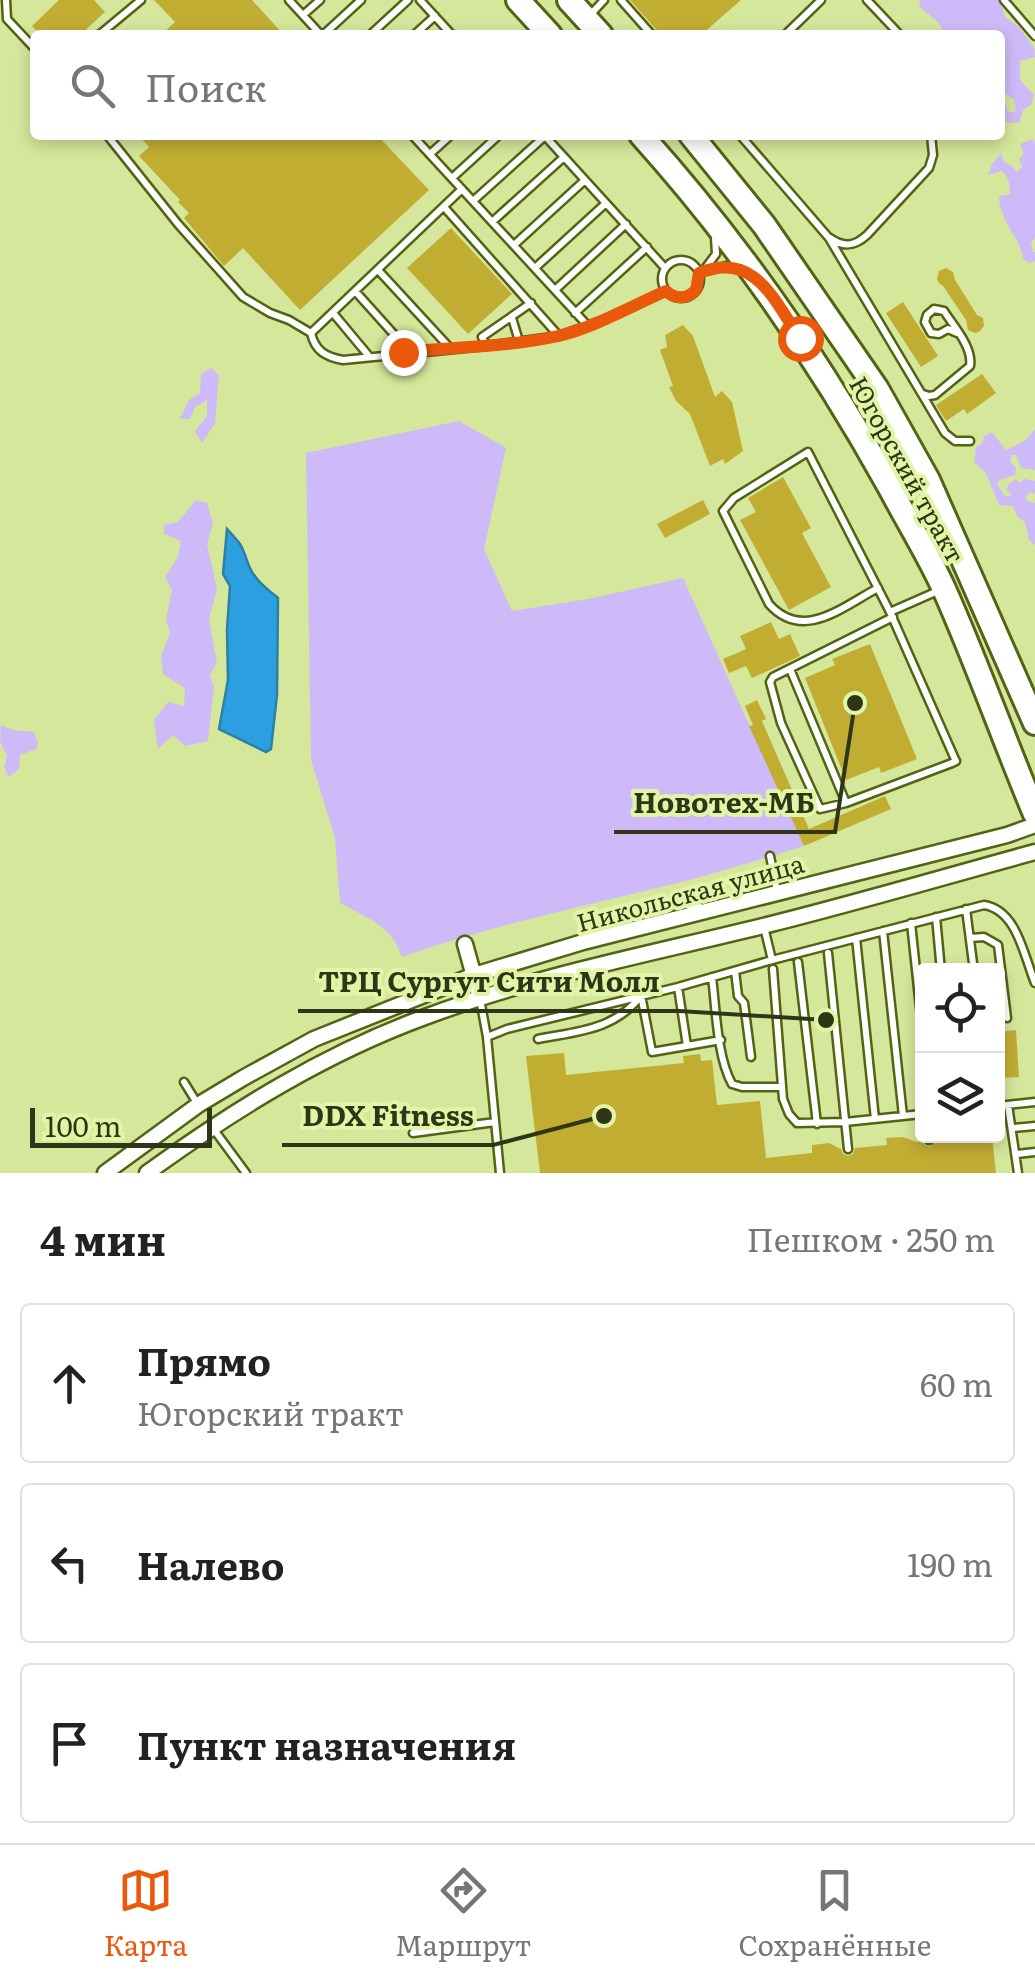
<!DOCTYPE html>
<html lang="ru">
<meta charset="utf-8">
<style>
body{margin:0;font-family:Literata,serif;background:#f2f2f2;color:#222}
.controls{position:absolute;right:30px;bottom:30px;display:grid;overflow:hidden;border-radius:10px;box-shadow:0 5px 15px #0003}
.controls button{width:90px;height:90px;display:grid;place-items:center;padding:0;border:0;border-bottom:2px solid #e0e0e0;background:#fff;color:#222;font:50px sans-serif}
.scale{position:absolute;left:30px;bottom:25px;width:182px;box-sizing:border-box;padding-left:10px;border:5px solid #2f3617;border-top:0;font-size:28px;line-height:35px;white-space:nowrap;color:#2f3617;-webkit-text-stroke:8px #e2f5a7;paint-order:stroke}
.stop{position:absolute;width:30px;height:30px;margin:-22px;border:8px solid #ea580c;border-radius:50%;background:#fff}
.stop.end{background:#ea580c;border-color:#fff;box-shadow:0 2px 10px #0008}
.list{margin:0;padding:0;list-style:none}
h2{display:flex;justify-content:space-between;align-items:center;height:130px;margin:0;padding:0 40px;font-size:42px}
h2 small{font-size:32px;font-weight:400;color:#767676}
.list li{display:grid;grid-template-columns:65px 1fr auto;gap:30px;align-items:center;box-sizing:border-box;height:160px;margin:0 20px 20px;padding:0 20px;border:2px solid #e0e0e0;border-radius:10px}
.list b{display:block;font-size:38px;white-space:nowrap}
.list p{margin:0;font-size:32px;white-space:nowrap;color:#767676}
.list em{font-size:32px;font-style:normal;color:#767676}
.icon{flex:none;width:55px;height:55px;fill:none;stroke:currentColor;stroke-width:2;stroke-linecap:round;stroke-linejoin:round}
.map{position:relative;flex:none;width:1035px;height:1173px;overflow:hidden}
.search{position:absolute;background:#fff;box-shadow:0 5px 15px #0003;left:30px;right:30px;top:30px;height:110px;display:flex;align-items:center;gap:25px;box-sizing:border-box;padding:0 35px;border-radius:10px;color:#767676;font-size:38px}
.sheet{height:670px;background:#fff}
nav{display:flex;justify-content:space-around;align-items:center;box-sizing:border-box;height:140px;border-top:2px solid #e0e0e0;background:#fff;font-size:28px;color:#767676}
nav a{display:grid;justify-items:center;gap:5px}
nav .on{color:#ea580c}
.map>svg:first-child{display:block}
.green{fill:#cebaf8}
.water{fill:#2b9fdf;stroke:#2c80a3;stroke-width:2.5}
.building{fill:#c2ad33}
.lines{fill:none;stroke-linecap:round;stroke-linejoin:round}
.lane-casing{stroke:#546214;stroke-width:11}
.street-casing{stroke:#546214;stroke-width:19}
.primary-casing{stroke:#546214;stroke-width:28}
.lane{stroke:#fff;stroke-width:6}
.street{stroke:#fff;stroke-width:14}
.primary{stroke:#fff;stroke-width:22}
.route{stroke:#ea580c;stroke-width:12}
.labels{text-anchor:middle;dominant-baseline:central;stroke-width:8;stroke-linejoin:round;paint-order:stroke}
.street-label{font-size:25px;fill:#2f3617;stroke:#e2f5a7}
.leader{fill:none;stroke:#2f3617;stroke-width:4}
.callout-dot{fill:#2f3617;stroke:#e2f5a7;stroke-width:4}
.callout-label{font-size:28px;text-anchor:middle;font-weight:bold;fill:#2f3617;stroke:#e2f5a7;stroke-width:8;stroke-linejoin:round;paint-order:stroke}
</style>
<div class="map">
<svg width="1035" height="1173" viewBox="0 0 1035 1173">
<rect width="100%" height="100%" fill="#d5e79b"/>
<path class="green" d="M920 0H1000L1005 17 1019 27 1034 48 1035 57 1020 61V80L1034 95 1031 105 1023 110 1019 123 1000 122V99L1006 105 1008 113 1016 111 1014 100 1000 89V35H944L940 24 919 6Z
M1032 139 1035 143V237L1031 243 1033 252H1035V261L1029 263 1023 259C1022 239 999 222 999 196L1010 194C1010 186 1009 177 1002 171L988 175 992 164 1001 154 1005 163 1011 165 1017 172 1022 167 1019 159 1024 154 1020 144Z
M211 368 219 375 215 423 202 443 195 431 207 416V400L195 407 190 419H180L189 400 200 393 201 374Z
M459 421 506 448 484 549 512 611 588 599 683 578 804 846C762 859 720 872 678 883 585 906 492 925 402 957 391 925 369 919 340 903L335 838 311 760 306 453Z
M1035 429V470L1021 468 1016 455H1012L1010 461 1016 468 1015 475 999 480 997 484 1006 497 1012 495 1006 490 1009 484 1016 479 1020 483 1024 479 1035 481V494L1030 492 1025 497 1029 502 1035 503V545L1029 540 1025 522 1017 516 1013 506 999 505 986 473 974 462 976 447 982 444 984 436 992 432 1006 450 1026 440Z
M196 500 207 503 213 523 207 544 217 589 209 620 217 662 210 675 214 687 208 741 185 746 173 735 158 749 154 720 168 702 184 706 185 688 163 674 161 656 170 633 166 619 172 590 165 577 178 557 181 541 164 534V525L178 522Z
M1 725 13 730 34 732 38 743 36 749 20 755 19 769 9 777 4 767 7 756 0 741Z"/>
<path class="water" d="M227 529C243 546 241 544 249 566 254 579 267 589 278 598L277 695 271 749 266 752 219 729 228 680 227 630 230 586 223 574Z"/>
<path class="building" d="M59 0H94L105 12 80 35H41L32 26Z
M154 0H252L284 35H161L175 22Z
M630 0H741L701 35H661Z
M138 135H377L429 190 300 310 243 248 224 266 184 218 189 213 178 202 180 200 139 156 149 147Z
M451 228 512 294 468 334 407 268Z
M946 268 953 272 955 280 977 315 983 318 984 326 979 332 975 333 968 330 966 320 943 286 939 283 937 279 939 271Z
M903 302 938 356 921 367 886 313Z
M683 325 693 336 715 397 722 391 732 402 743 451 725 464 723 459 710 466 690 414 676 401 669 387 673 386 660 350 667 347 665 335Z
M982 374 996 393 967 414 964 409 946 421 936 405Z
M783 477 811 528 802 533 831 587 789 610 740 520 756 512 748 498Z
M703 500 710 514 665 538 657 524Z
M771 622 779 639 790 634 800 656 752 678 746 666 729 673 723 659 746 649 740 636Z
M870 644 917 759 881 773 879 767 846 780 805 678 835 665 832 659Z
M757 700 766 719 762 721 809 829 885 796 891 809 804 846 749 726 753 725 745 706Z
M1016 1030 1019 1077 1001 1078 998 1032Z
M564 1053 566 1075 684 1063 683 1056 700 1054 701 1061 712 1060 717 1105 760 1101 766 1158 812 1153V1145L829 1143 841 1149 843 1154 848 1156 853 1154 855 1148 887 1145 886 1138 903 1137 917 1142 922 1141 925 1145 930 1147 936 1140 992 1136 996 1173H540L526 1056Z"/>
<g class="lines">
<defs>
<path id="lane" d="M6 0 7 19 35 49
M289 0 321 35
M420 0 452 35
M621 0 652 35
M867 0 900 35
M1004 0 1035 36
M591 14 604 0
M303 15 320 0
M99 35 141 0
M323 35 361 0
M370 35 408 0
M414 35 435 16
M785 35 821 0
M107 135 178 224 243 297 270 313 289 320 311 333
M412 135 588 326
M544 135 665 268
M740 135 829 238 945 433 955 441H970
M430 154 451 135
M452 178 499 135
M462 189 311 333C315 351 326 357 343 360L486 346 559 336 601 321 666 291
M473 201 545 136
M444 207 558 335
M492 222 564 157
M830 238C844 248 855 246 867 235L929 168 933 155 931 135
M514 245 585 180
M662 279a19 19 0 1 1 38 0a19 19 0 1 1-38 0Z
M535 268 606 203
M378 270 449 347
M704 270 716 254 715 237
M699 273 726 266 741 270
M555 290 626 224
M355 291 399 340 403 352
M333 313 368 355
M575 313 647 247
M512 318 519 341
M486 346 482 337 531 303
M923 394 929 396 935 395 970 366C973 347 954 327 944 311L934 309 927 315 925 322 931 333 939 334 948 329 957 333
M878 588C842 607 803 642 769 604L723 511 734 498 808 452 890 612 954 757 956 761 952 763 846 803 820 809 781 723 770 682 773 677 893 617
M890 612 940 590
M790 669 846 803
M770 856 777 891
M966 909 974 971
M936 917 941 971
M911 923 922 1026
M764 927 772 960
M883 931 903 1116
M856 938 875 1119
M970 938 984 937 998 945 1007 1018
M583 940 584 930C605 909 670 901 700 907
M828 953 848 1149
M798 962 817 1124
M773 969 783 1099 789 1114 797 1123 845 1122 922 1114
M735 971 738 996 744 1003 751 1057
M712 977C716 1009 717 1057 732 1084L742 1087H781
M678 987 687 1046
M641 995 652 1052 721 1040
M480 999 487 1037 500 1173
M487 1037 507 1029 678 987 772 960 984 905C1017 910 1024 956 1035 983
M538 1039C579 1031 614 1030 641 996
M184 1082 197 1103
M1008 1105 1018 1173
M998 1106 1035 1102
M212 1127 246 1173
M1013 1128 1035 1126
M413 1133 495 1122
M929 1136V1140
M1017 1154 1035 1152"/>
<path id="street" d="M465 944 480 998
M105 1173 198 1105 243 1078 314 1039 474 975 583 942 1007 835 1035 825
M147 1173C234 1110 324 1054 425 1017 537 975 655 953 771 924 859 902 947 876 1035 852"/>
<path id="primary" d="M518 0 550 35
M569 0 601 35
M641 135C738 243 820 361 890 488 908 522 928 554 944 589 977 663 1004 740 1035 814
M691 135 764 225 877 389 928 480 1035 723"/>
</defs>
<use href="#lane" class="lane-casing"/>
<use href="#street" class="street-casing"/>
<use href="#primary" class="primary-casing"/>
<use href="#lane" class="lane"/>
<use href="#street" class="street"/>
<use href="#primary" class="primary"/>
</g>
<g class="lines">
<path class="route" d="M403 352C453 347 510 347 558 336 596 327 631 306 666 291 676 300 687 299 696 290L699 273C755 251 773 299 800 338"/>
</g>
<g class="labels">
<g class="street-label">
<text transform="translate(908 469) rotate(61)">Югорский тракт</text>
<text transform="translate(690 892) rotate(-15)">Никольская улица</text>
</g>
</g>
<path class="leader" d="M855 703L835 832H614M826 1020L679 1011H298M604 1116L493 1145H282"/>
<g class="callout-dot">
<circle cx="855" cy="703" r="10"/>
<circle cx="826" cy="1020" r="10"/>
<circle cx="604" cy="1116" r="10"/>
</g>
<g class="callout-label">
<text x="724" y="813">Новотех-МБ</text>
<text x="489" y="992">ТРЦ Сургут Сити Молл</text>
<text x="388" y="1126">DDX Fitness</text>
</g>
</svg>
<div class="controls">
<button><svg class="icon" aria-label="locate" viewBox="0 0 24 24"><circle cx="12" cy="12" r="6"/><path d="M12 2v4M12 18v4M2 12h4M18 12h4"/></svg></button>
<button><svg class="icon" aria-label="layers" viewBox="0 0 24 24"><path d="M12 4l9 5-9 5-9-5zM3 14l9 5 9-5"/></svg></button>
</div>
<div class="scale">100 m</div>
<div class="stop" style="left:800px;top:338px"></div>
<div class="stop end" style="left:403px;top:352px"></div>
<div class="search"><svg class="icon" aria-label="search" viewBox="0 0 24 24"><circle cx="10" cy="10" r="6"/><path d="M15 15l6 6"/></svg>Поиск</div>
</div>
<section class="sheet">
<h2>4 мин<small>Пешком · 250 m</small></h2>
<ul class="list">
<li><svg class="icon" aria-label="ahead" viewBox="0 0 24 24"><path d="M12 20V5M6 11l6-6 6 6"/></svg><div><b>Прямо</b><p>Югорский тракт</p></div><em>60 m</em></li>
<li><svg class="icon" aria-label="left" viewBox="0 0 24 24"><path d="M17 20v-9H6M10 6l-5 5 5 5"/></svg><div><b>Налево</b></div><em>190 m</em></li>
<li><svg class="icon" aria-label="arrive" viewBox="0 0 24 24"><path d="M6 21V4h12l-3 4 3 4H6"/></svg><div><b>Пункт назначения</b></div></li>
</ul>
</section>
<nav>
<a class="on"><svg class="icon" aria-label="map" viewBox="0 0 24 24"><path d="M3 6l6-2 6 2 6-2v14l-6 2-6-2-6 2zM9 4v14M15 6v14"/></svg>Карта</a>
<a><svg class="icon" aria-label="directions" viewBox="0 0 24 24"><path d="M12 3l9 9-9 9-9-9zM9 14v-3h6M13 9l2 2-2 2"/></svg>Маршрут</a>
<a><svg class="icon" aria-label="saved" viewBox="0 0 24 24"><path d="M7 4h10v16l-5-4-5 4z"/></svg>Сохранённые</a>
</nav>
